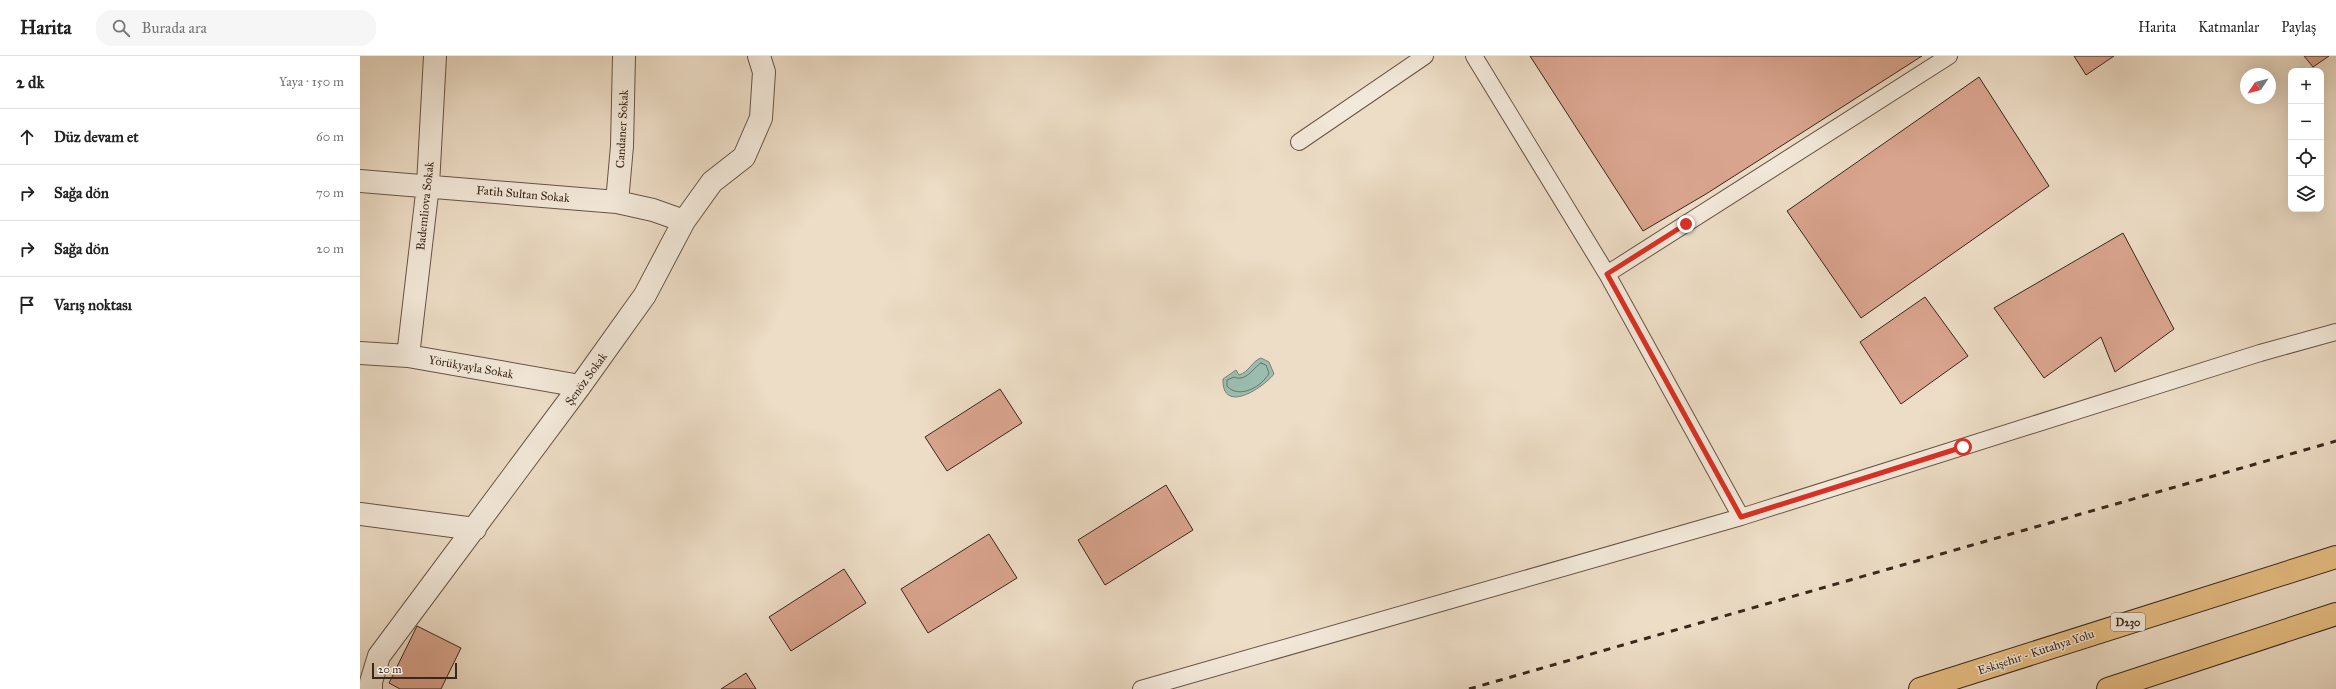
<!DOCTYPE html>
<html lang="tr">
<meta charset="utf-8">
<style>
body{margin:0;font-family:"IM FELL Great Primer",serif;background:#f6f6f6;color:#222}
.controls{position:absolute;right:12px;top:12px;display:grid;overflow:hidden;border-radius:8px;box-shadow:0 4px 16px #0002}
.controls button{width:36px;height:36px;display:grid;place-items:center;padding:0;border:0;border-bottom:1px solid #e0e0e0;background:#fff;color:#222;font:20px sans-serif}
.compass{position:absolute;left:1880px;top:12px;width:36px;height:36px;border-radius:50%;background:#fff;box-shadow:0 4px 16px #0002;rotate:235deg}
.scale{position:absolute;left:12px;bottom:10px;width:85px;box-sizing:border-box;padding-left:4px;border:2px solid #3a261b;border-top:0;font-size:11px;line-height:14px;white-space:nowrap;color:#3a261b;-webkit-text-stroke:3px #f3e9da;paint-order:stroke}
.stop{position:absolute;width:12px;height:12px;margin:-9px;border:3px solid #d93025;border-radius:50%;background:#fff}
.stop.end{background:#d93025;border-color:#fff;box-shadow:0 1px 4px #0008}
.list{margin:0;padding:0;list-style:none}
h2{display:flex;justify-content:space-between;align-items:center;height:52px;margin:0;padding:0 16px;font-size:17px}
h2 small{font-size:13px;font-weight:400;color:#767676}
.list li{display:grid;grid-template-columns:26px 1fr auto;gap:12px;align-items:center;box-sizing:border-box;height:56px;padding:0 16px;border-top:1px solid #e0e0e0}
.list b{display:block;font-size:15px;white-space:nowrap}
.list em{font-size:13px;font-style:normal;color:#767676}
.icon{flex:none;width:22px;height:22px;fill:none;stroke:currentColor;stroke-width:2;stroke-linecap:round;stroke-linejoin:round}
.map{position:relative;flex:none;width:1976px;height:633px;overflow:hidden}
header{display:flex;align-items:center;gap:24px;box-sizing:border-box;height:56px;padding:0 20px;background:#fff;border-bottom:1px solid #e0e0e0}
header strong{font-size:19px}
nav{display:flex;gap:22px;margin-inline-start:auto;font-size:14px}
.search{width:280px;height:36px;background:#f6f6f6;display:flex;align-items:center;gap:10px;box-sizing:border-box;padding:0 14px;border-radius:16px;color:#767676;font-size:15px}
main{display:flex}
aside{flex:1;background:#fff}
.map>svg:first-child{display:block}
.water{fill:#9abdaf;stroke:#748174}
.lines{fill:none;stroke-linecap:round;stroke-linejoin:round}
.shore{stroke:#6a7265;stroke-width:1}
.building{fill:#d9a48e;stroke:#3a261b}
.service-casing{stroke:#675446;stroke-width:18}
.minor-casing{stroke:#675446;stroke-width:24}
.trunk-casing{stroke:#3a261b;stroke-width:24}
.service{stroke:#f3e9da;stroke-width:16}
.minor{stroke:#f3e9da;stroke-width:22}
.trunk{stroke:#e6be83;stroke-width:22}
.rail{stroke:#3a261b;stroke-width:3;stroke-dasharray:7 7;stroke-linecap:butt}
.route{stroke:#d93025;stroke-width:5}
.labels{text-anchor:middle;dominant-baseline:central;stroke-width:3;stroke-linejoin:round;paint-order:stroke}
.shield{fill:#f3e9da;stroke:#726054;stroke-width:1}
.shield-label{font-size:11px;font-weight:bold;fill:#3a261b}
.street-label{font-size:12px;fill:#3a261b;stroke:#f3e9da}
</style>
<header>
<strong>Harita</strong>
<div class="search"><svg class="icon" aria-label="search" viewBox="0 0 24 24"><circle cx="10" cy="10" r="6"/><path d="M15 15l6 6"/></svg>Burada ara</div>
<nav><a>Harita</a><a>Katmanlar</a><a>Paylaş</a></nav>
</header>
<main>
<aside>
<h2>2 dk<small>Yaya · 150 m</small></h2>
<ul class="list">
<li><svg class="icon" aria-label="ahead" viewBox="0 0 24 24"><path d="M12 20V5M6 11l6-6 6 6"/></svg><div><b>Düz devam et</b></div><em>60 m</em></li>
<li><svg class="icon" aria-label="right" viewBox="0 0 24 24"><path d="M7 20v-9h11M14 6l5 5-5 5"/></svg><div><b>Sağa dön</b></div><em>70 m</em></li>
<li><svg class="icon" aria-label="right" viewBox="0 0 24 24"><path d="M7 20v-9h11M14 6l5 5-5 5"/></svg><div><b>Sağa dön</b></div><em>20 m</em></li>
<li><svg class="icon" aria-label="arrive" viewBox="0 0 24 24"><path d="M6 21V4h12l-3 4 3 4H6"/></svg><div><b>Varış noktası</b></div></li>
</ul>
</aside>
<div class="map">
<svg width="1976" height="633" viewBox="0 0 1976 633">
<rect width="100%" height="100%" fill="#edddc6"/>
<filter id="stains"><feTurbulence type="fractalNoise" baseFrequency=".005" numOctaves="4"/><feColorMatrix values="0 0 0 0 .2 0 0 0 0 .09 0 0 0 0 .02 0 0 0 .5 -.17"/></filter>
<radialGradient id="worn" r=".72"><stop offset=".6" stop-color="#630" stop-opacity="0"/><stop offset="1" stop-color="#630" stop-opacity=".3"/></radialGradient>
<path class="water" d="M901 302 909 306 914 318C903 332 862 359 863 323L876 314 879 319C889 316 892 305 901 302Z"/>
<g class="lines">
<path class="shore" d="M901 307 906 309 909 317C903 330 879 344 867 330V324L874 321C886 326 892 313 901 307Z"/>
</g>
<path class="building" d="M1170 0H1562L1346 138 1283 175Z
M1714 0H1754L1726 19Z
M1944 0H1969L1953 11Z
M1619 21 1689 130 1501 262 1427 155Z
M1763 177 1814 273 1755 316 1741 281 1684 322 1634 252Z
M1565 241 1608 300 1541 348 1500 286Z
M640 333 662 367 587 415 565 381Z
M806 429 833 474 745 529 718 484Z
M629 478 657 522 568 577 541 533Z
M484 513 506 547 431 595 409 561Z
M57 570 101 592 81 633H40L29 627Z
M386 617 396 633H361Z"/>
<g class="lines">
<defs>
<path id="service" d="M1114 0 1247 218
M939 86 1065 0
M1381 461 1247 218 1589 0
M781 633 1381 461 1900 297 1976 276"/>
<path id="minor" d="M0 125 257 146 293 154 324 165
M257 146 262 90 264 0
M0 297 48 300 220 330
M48 300 68 129 75 0
M0 458 115 473
M11 633V626L19 600 220 330 285 239 324 165 352 126 384 101 401 62 404 16 399 0"/>
<path id="trunk" d="M1560 633 1976 501
M1748 633 1976 558"/>
</defs>
<use href="#service" class="service-casing"/>
<use href="#minor" class="minor-casing"/>
<use href="#trunk" class="trunk-casing"/>
<use href="#service" class="service"/>
<use href="#minor" class="minor"/>
<use href="#trunk" class="trunk"/>
<path class="rail" d="M1109 633 1976 385"/>
</g>
<g class="lines">
<path class="route" d="M1326 168 1247 218 1381 461 1603 391"/>
</g>
<g class="labels">
<rect class="shield" x="1751" y="557" width="34" height="18" rx="3"/>
<g class="shield-label">
<text x="1768" y="566">D230</text>
</g>
<g class="street-label">
<text transform="translate(262 73) rotate(-87)">Candaner Sokak</text>
<text transform="translate(163 138) rotate(5)">Fatih Sultan Sokak</text>
<text transform="translate(65 150) rotate(-84)">Bademliova Sokak</text>
<text transform="translate(111 311) rotate(10)">Yörükyayla Sokak</text>
<text transform="translate(226 323) rotate(-54)">Şenöz Sokak</text>
<text transform="translate(1676 596) rotate(-18)">Eskişehir - Kütahya Yolu</text>
</g>
</g>
<rect width="100%" height="100%" filter="url(#stains)"/>
<rect width="100%" height="100%" fill="url(#worn)"/>
</svg>
<div class="controls">
<button>+</button>
<button>−</button>
<button><svg class="icon" aria-label="locate" viewBox="0 0 24 24"><circle cx="12" cy="12" r="6"/><path d="M12 2v4M12 18v4M2 12h4M18 12h4"/></svg></button>
<button><svg class="icon" aria-label="layers" viewBox="0 0 24 24"><path d="M12 4l9 5-9 5-9-5zM3 14l9 5 9-5"/></svg></button>
</div>
<svg class="compass" viewBox="-18 -18 36 36"><path d="M0-13l5 13h-10z" fill="#e53935"/><path d="M0 13l5-13h-10z" fill="#767676"/></svg>
<div class="scale">20 m</div>
<div class="stop" style="left:1603px;top:391px"></div>
<div class="stop end" style="left:1326px;top:168px"></div>
</div>
</main>
